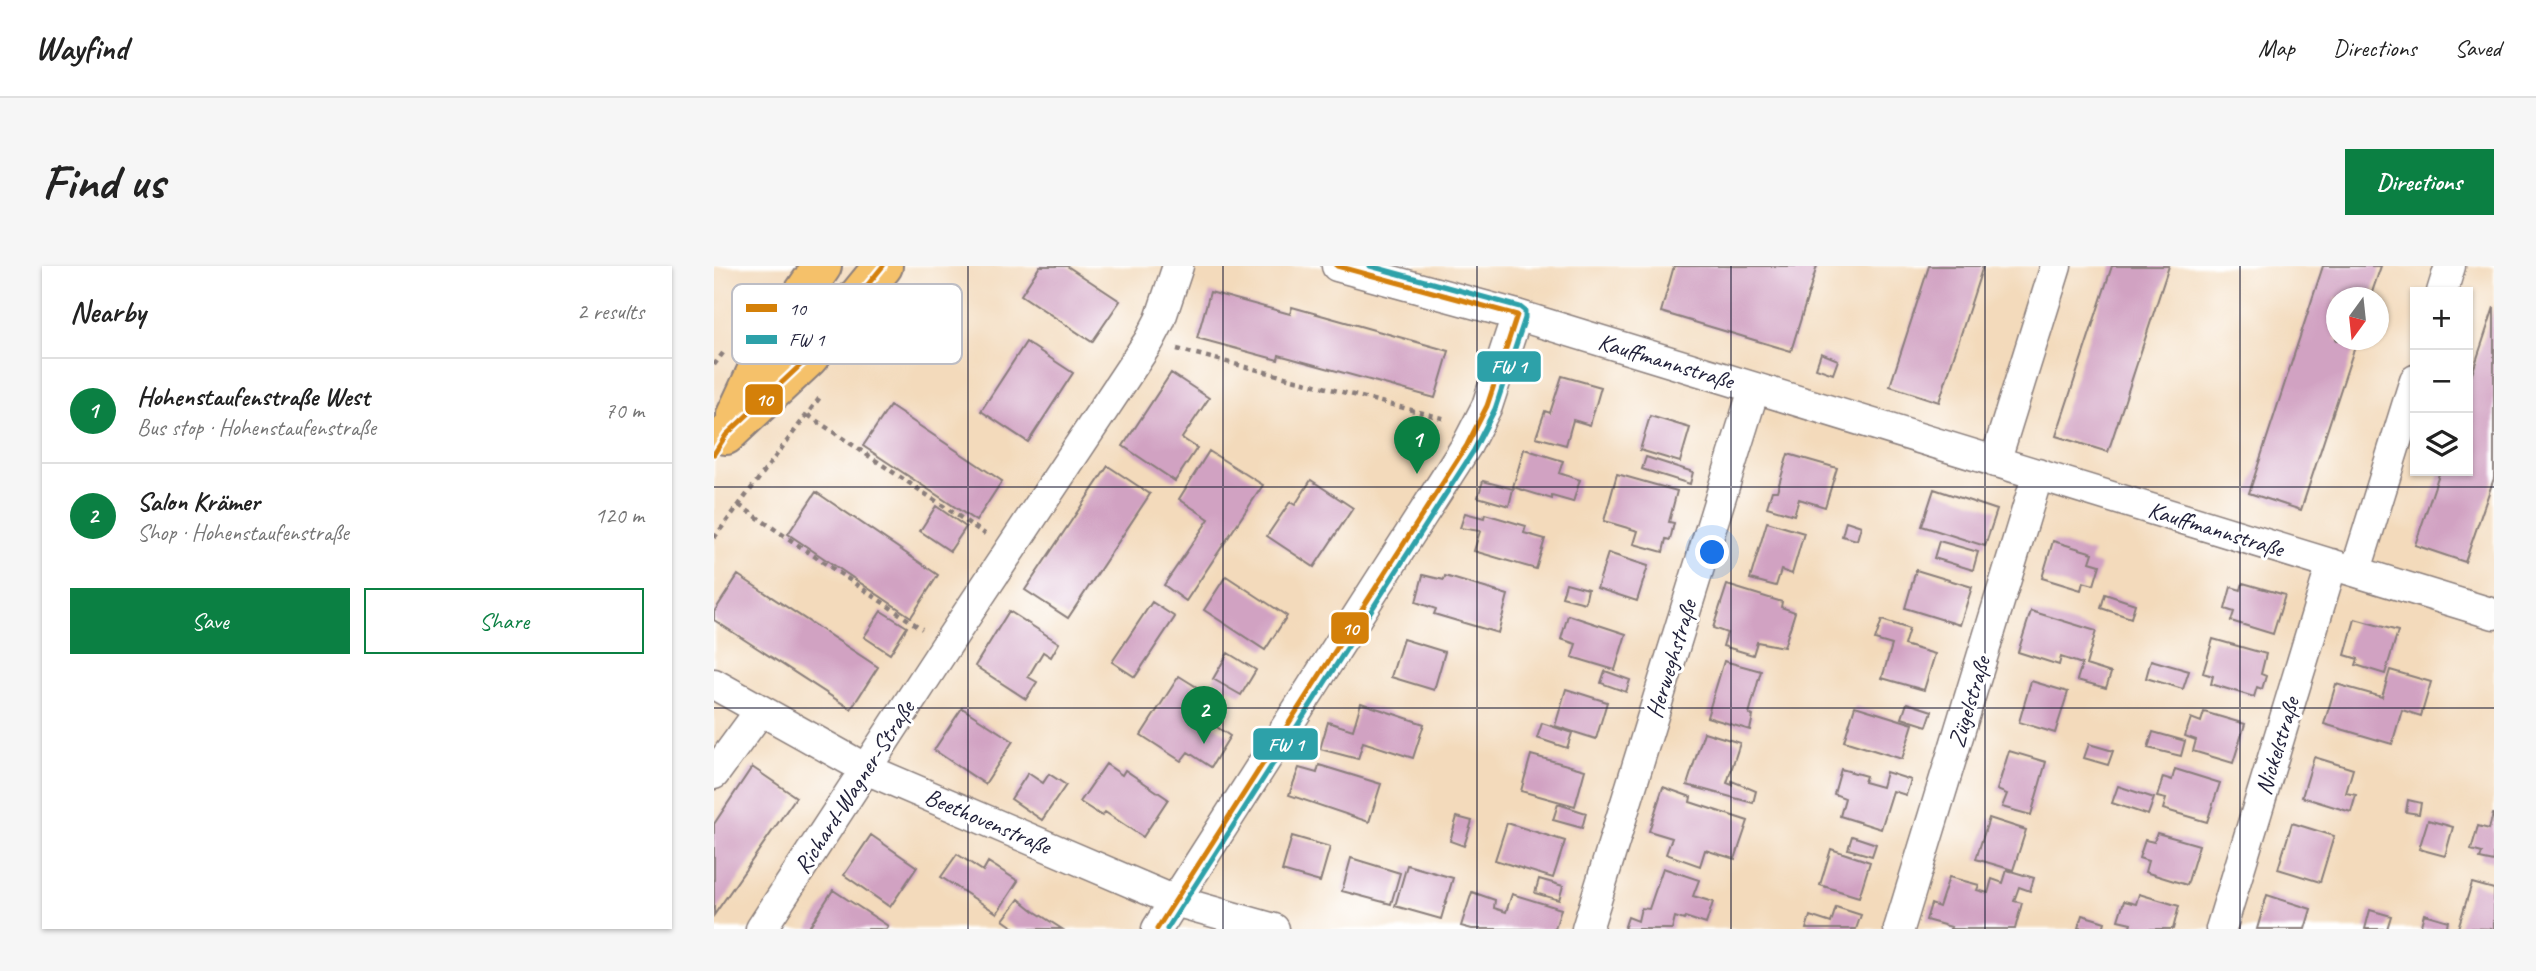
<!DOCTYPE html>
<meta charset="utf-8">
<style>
body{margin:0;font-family:Caveat,sans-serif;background:#f6f6f6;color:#222}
.controls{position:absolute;right:21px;top:21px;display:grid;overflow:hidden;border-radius:0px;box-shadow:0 2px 5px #0004}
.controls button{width:63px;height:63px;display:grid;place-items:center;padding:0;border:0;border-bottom:2px solid #e0e0e0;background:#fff;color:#222;font:35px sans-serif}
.compass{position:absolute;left:1612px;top:21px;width:63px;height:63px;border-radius:50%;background:#fff;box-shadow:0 2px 5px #0004;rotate:195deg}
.you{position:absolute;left:999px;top:287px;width:24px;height:24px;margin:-18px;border:5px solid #fff;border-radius:50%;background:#1a73e8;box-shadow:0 0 0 10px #1a73e833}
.badge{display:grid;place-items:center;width:46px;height:46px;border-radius:50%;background:#0b8043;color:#fff;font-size:23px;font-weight:700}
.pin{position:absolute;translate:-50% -58px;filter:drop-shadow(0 2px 4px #0008)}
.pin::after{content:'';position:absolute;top:37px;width:24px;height:21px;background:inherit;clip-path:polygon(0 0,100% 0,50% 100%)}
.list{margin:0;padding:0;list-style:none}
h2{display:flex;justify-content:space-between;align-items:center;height:91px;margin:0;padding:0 28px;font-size:30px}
h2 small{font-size:23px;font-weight:400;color:#767676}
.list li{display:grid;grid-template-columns:46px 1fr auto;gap:21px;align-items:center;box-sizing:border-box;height:105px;padding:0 28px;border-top:2px solid #e0e0e0}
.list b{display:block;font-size:26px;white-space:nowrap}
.list p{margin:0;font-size:23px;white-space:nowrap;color:#767676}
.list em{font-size:23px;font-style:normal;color:#767676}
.actions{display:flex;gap:14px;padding:21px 28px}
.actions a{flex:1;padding:16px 0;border:2px solid #0b8043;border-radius:0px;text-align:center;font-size:24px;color:#0b8043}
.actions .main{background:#0b8043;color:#fff}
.icon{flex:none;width:38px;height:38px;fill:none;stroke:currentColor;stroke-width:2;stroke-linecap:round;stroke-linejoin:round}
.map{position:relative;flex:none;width:1780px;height:663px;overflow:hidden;border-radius:0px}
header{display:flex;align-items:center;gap:42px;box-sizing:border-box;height:98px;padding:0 35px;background:#fff;border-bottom:2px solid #e0e0e0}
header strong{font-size:33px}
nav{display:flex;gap:38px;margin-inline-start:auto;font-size:24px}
.intro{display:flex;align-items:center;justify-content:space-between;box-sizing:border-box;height:168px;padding:0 42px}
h1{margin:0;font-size:49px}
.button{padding:18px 32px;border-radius:0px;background:#0b8043;color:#fff;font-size:24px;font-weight:700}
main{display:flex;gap:42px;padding:0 42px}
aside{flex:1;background:#fff;border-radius:0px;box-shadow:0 2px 5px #0004}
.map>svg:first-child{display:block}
.building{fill:#d1a2c2}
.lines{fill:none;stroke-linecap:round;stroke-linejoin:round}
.minor-casing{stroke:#8a7e7b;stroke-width:33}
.major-casing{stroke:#8a7e7b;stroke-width:42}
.path{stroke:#8a7e7b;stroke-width:4.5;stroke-dasharray:5 5;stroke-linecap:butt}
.minor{stroke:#fff;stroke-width:30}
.major{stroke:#f5c16b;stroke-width:38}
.bus-1-casing{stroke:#fff;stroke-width:10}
.bus-2-casing{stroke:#fff;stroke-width:10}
.bus-1{stroke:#d48009;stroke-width:5}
.bus-2{stroke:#2da1a9;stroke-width:5}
.grid{fill:none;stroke:#22223b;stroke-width:2;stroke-opacity:0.55}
.labels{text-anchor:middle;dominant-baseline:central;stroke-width:6;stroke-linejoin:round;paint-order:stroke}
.street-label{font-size:24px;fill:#22223b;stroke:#fff}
.key{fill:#fff;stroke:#bdbdc4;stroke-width:2}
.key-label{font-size:19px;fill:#22223b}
.line-badge{stroke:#fff;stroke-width:2.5}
.badge-label{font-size:19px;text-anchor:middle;font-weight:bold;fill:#fff}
</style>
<header>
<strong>Wayfind</strong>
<nav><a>Map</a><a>Directions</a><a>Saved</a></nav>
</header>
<div class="intro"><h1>Find us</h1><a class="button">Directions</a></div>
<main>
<aside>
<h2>Nearby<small>2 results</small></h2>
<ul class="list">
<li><span class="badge">1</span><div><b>Hohenstaufenstraße West</b><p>Bus stop · Hohenstaufenstraße</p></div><em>70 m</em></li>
<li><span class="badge">2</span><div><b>Salon Krämer</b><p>Shop · Hohenstaufenstraße</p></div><em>120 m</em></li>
</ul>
<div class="actions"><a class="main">Save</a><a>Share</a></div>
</aside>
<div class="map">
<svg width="1780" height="663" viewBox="0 0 1780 663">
<rect width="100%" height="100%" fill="#fff"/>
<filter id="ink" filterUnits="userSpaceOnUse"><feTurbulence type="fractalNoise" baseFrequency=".0143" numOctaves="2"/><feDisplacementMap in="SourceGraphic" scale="14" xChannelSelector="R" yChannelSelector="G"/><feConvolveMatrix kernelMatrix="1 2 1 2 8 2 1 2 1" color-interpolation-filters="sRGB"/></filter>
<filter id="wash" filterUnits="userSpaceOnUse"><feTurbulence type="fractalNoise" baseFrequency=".00686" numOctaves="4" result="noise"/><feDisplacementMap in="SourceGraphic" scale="28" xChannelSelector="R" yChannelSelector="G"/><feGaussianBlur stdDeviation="1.57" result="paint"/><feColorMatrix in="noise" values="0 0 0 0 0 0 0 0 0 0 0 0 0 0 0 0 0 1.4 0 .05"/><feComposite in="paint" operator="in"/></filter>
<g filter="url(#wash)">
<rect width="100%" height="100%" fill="#f3dabb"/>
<g id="blocks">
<path class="building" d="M326 0H353L406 35 378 76 307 29Z
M960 0H1103L1077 85 947 46Z
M1215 0H1269L1225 136 1176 120Z
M1398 0H1455L1394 186 1342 170Z
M1609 0H1667L1656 32H1622V74H1643L1587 244 1535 227Z
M496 26 576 48 578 41 735 85 721 132 565 89 564 94 483 72Z
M1780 41V212L1751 296 1701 279 1726 205H1754V120Z
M312 76 359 107 314 176 267 145Z
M1107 87 1124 94 1119 108 1102 102Z
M457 107 495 132 468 172 483 182 461 215 409 180Z
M848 110 887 121 876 159 859 154 852 179 822 171 831 145 836 147Z
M176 140 288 215 262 255 149 180Z
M936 150 976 162 966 196 926 184Z
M810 183 849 195 845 207 866 214 859 236 838 230V233L799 221Z
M495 185 549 219 472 335 450 319 495 253 465 233Z
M1074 188 1123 202 1111 241 1085 233 1080 249 1053 241 1058 225H1063Z
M932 191 979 206 976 218 928 203Z
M394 200 436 228 354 352 311 324Z
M903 208 963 225 955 256 960 257 956 274 952 273 949 286 920 278 924 265 890 255Z
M597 214 639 242 600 301 553 270 576 236 581 239Z
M769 215 799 223 795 240 764 231Z
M1220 223 1283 244 1271 280 1208 260Z
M102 226 224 309 197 351 74 268Z
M222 240 252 261 236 285 206 265Z
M751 247 770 252 771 248 812 260 810 267 831 273 822 303 760 285 766 265 746 262Z
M1132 255 1147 260 1143 274 1128 270Z
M1053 256 1090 267 1078 308 1067 304 1062 320 1036 313Z
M1225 275 1264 286 1259 304 1220 292Z
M1339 275 1379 287 1376 296 1386 299 1380 319 1369 316 1367 324 1328 312Z
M894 287 934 300 923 335 883 322Z
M1202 304 1258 321 1246 359 1191 342Z
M24 309 164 401 137 443 0 354V346Z
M709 309 730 314 731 310 794 329 784 367 720 348 722 343 702 336Z
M512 310 573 350 551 384 490 344Z
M852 317 874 323 871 337 848 331Z
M1529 317 1571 329 1559 368 1517 355 1520 346 1511 343 1517 321 1527 324Z
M1013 319 1068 336 1067 341 1081 346 1070 381 1043 376 1039 389 1009 380 1013 367 999 362Z
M1391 328 1421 338 1417 352 1387 342Z
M438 336 461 351 421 411 398 396Z
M167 345 193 361 176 388 150 371Z
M295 345 345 377 337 391 329 386 314 411 323 416 312 433 261 400Z
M1317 345 1382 365 1372 399 1397 407 1392 422 1363 414 1368 398 1347 391 1345 399 1304 386Z
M854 349 912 368 901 404 858 391 862 378 847 373Z
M1641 353 1684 365 1671 408 1642 399 1644 393 1631 389Z
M1168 354 1195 363 1190 379 1221 388 1210 424 1168 412 1178 379 1161 374Z
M689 373 731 386 720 424 677 411Z
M1499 373 1552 388 1547 408 1552 410 1548 423 1543 421 1540 431 1497 418 1499 410 1489 407Z
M514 387 542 404 527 429 499 413Z
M1437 394 1475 405 1469 423 1432 412Z
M1010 395 1047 405 1035 448 1039 450 1036 464 993 451Z
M1676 404 1717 416 1707 450 1688 444 1678 478 1610 458 1622 418 1668 431Z
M891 405 916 414 912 426 887 417Z
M465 410 499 431 488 451 516 470 497 501 474 486 467 495 427 469Z
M1317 415 1354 426 1341 467 1305 456Z
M852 423 893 436 882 473 841 460Z
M647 437 710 458 699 492 649 476 644 493 606 483 614 456 639 464Z
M1193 437 1218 445 1213 460 1188 452Z
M1141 440 1199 458 1188 493 1130 475Z
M248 442 299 475 271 518 220 484Z
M1490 446 1531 458 1519 497 1479 485 1482 474 1471 470 1477 452 1487 456Z
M828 457 858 467 853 482 823 472Z
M990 466 1026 477 1013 517 1018 519V515L1042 525 1039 537 973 519Z
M1439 466 1471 475 1467 490 1434 482Z
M1375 478 1399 485 1394 499 1370 492Z
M1295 485 1332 496 1317 549 1288 541 1293 528 1283 524Z
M817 489 871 504 861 540 807 525Z
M1600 491 1639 503 1632 527 1642 529 1637 546 1588 531Z
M392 498 408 509 411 504 454 533 429 571 391 546 388 550 366 536Z
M605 499 667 518 655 556 575 529 585 502 603 507Z
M38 501 82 531 0 649V558Z
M1127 503 1152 510 1150 516 1168 521 1172 506 1197 514 1192 529 1179 525 1167 563 1126 550 1131 532 1120 528Z
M1461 503 1506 517 1493 556 1449 543 1452 533 1443 531 1449 511 1458 514Z
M314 507 329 517 335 508 352 519 328 554 297 533Z
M1404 520 1440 532 1434 549 1398 537Z
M949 521 977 531 976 536 1034 555 1021 593 991 584 986 600 952 588 958 572 935 565Z
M1694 534 1707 537 1705 548 1692 546Z
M844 538 872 547 868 562 839 554Z
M1779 548H1780V596L1766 593 1768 587 1757 584 1764 560 1775 563Z
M743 551 758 555 750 580 736 575Z
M1275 552 1312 564 1299 604 1262 593Z
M1714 554 1739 561 1731 590 1705 583Z
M793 557 851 575 839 612 781 594Z
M1578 557 1620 570 1606 616 1564 603Z
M1443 567 1485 579 1473 619 1431 606 1434 595 1425 592 1431 574 1440 576Z
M157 569 203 601 176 641 130 609Z
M578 570 616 581 606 616 568 605Z
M1138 570 1162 578 1158 590 1134 583Z
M1117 583 1156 596 1145 631 1106 619Z
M243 588 269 605 274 596 304 615 283 647 227 611Z
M637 592 686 607 677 638 628 625Z
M693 599 739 612 727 653 681 640Z
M949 602 985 614 979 630 999 636 992 658 971 651 970 654 961 651 958 663H910L914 651 924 655 927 642 935 643Z
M1293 604 1320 612 1316 625 1305 621 1300 635 1308 637 1301 663H1236L1237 661 1212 654 1217 638 1225 641 1235 611 1265 619 1263 624 1274 627 1278 613 1289 617Z
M825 613 849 620 845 634 821 627Z
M1758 617 1780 623V663L1744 662Z
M119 624 174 660 172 663H94Z
M758 626 781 634 780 642 792 646 798 628 847 643 841 663H758L747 660Z
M1425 628 1465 640 1459 663H1415L1417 657 1404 654 1410 635 1422 638Z
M1553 629 1597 643 1591 663H1543Z
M305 633 320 645 348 663H302L289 654Z
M1122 641 1147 649 1142 663H1092L1096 650 1117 657Z
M1656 644 1677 650 1673 663H1651Z
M1710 648 1734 655 1732 663H1706Z
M1368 649 1391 656 1389 663 1364 662Z"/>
</g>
</g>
<g filter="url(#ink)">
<use href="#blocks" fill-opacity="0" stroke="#8a7e7b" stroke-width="2"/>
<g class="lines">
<defs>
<path id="minor" d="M623 0 803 49 1780 348
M1728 26 1736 0
M1281 196 1342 0
M1642 304 1701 114
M0 418 152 503 461 635 560 663
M0 508 46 445
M47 663 232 380 435 75 446 54 464 0
M443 663 753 179 773 140 803 49
M873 663 1040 123
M1185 663 1324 208
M1507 663 1618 298"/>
<path id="major" d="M22 149 56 76 108 0
M12 169 94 92 169 0"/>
</defs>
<use href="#minor" class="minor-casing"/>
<use href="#major" class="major-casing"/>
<path class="path" d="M463 83 732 153
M0 99 12 83
M94 149 271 268
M25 239 208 363
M0 272 107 130"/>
<use href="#minor" class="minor"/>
<use href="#major" class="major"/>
<defs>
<path id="bus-1" d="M623 0 803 49
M0 188 12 169 94 92 169 0
M443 663 753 179 773 140 803 49"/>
<path id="bus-2" d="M453 663 760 184 781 143 811 52V45L806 41 656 0"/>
</defs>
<use href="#bus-1" class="bus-1-casing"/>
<use href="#bus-2" class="bus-2-casing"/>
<use href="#bus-1" class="bus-1"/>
<use href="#bus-2" class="bus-2"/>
</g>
</g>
<path class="grid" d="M254 0V663M509 0V663M763 0V663M1017 0V663M1271 0V663M1526 0V663M0 221H1780M0 442H1780"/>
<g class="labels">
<g class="street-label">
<text transform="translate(952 95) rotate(17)">Kauffmannstraße</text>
<text transform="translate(1502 263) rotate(17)">Kauffmannstraße</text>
<text transform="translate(957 393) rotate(-73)">Herweghstraße</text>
<text transform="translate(1255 436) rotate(-73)">Zügelstraße</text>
<text transform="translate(1563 480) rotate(-73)">Nickelstraße</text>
<text transform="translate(140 521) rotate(-57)">Richard-Wagner-Straße</text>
<text transform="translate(274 555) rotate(23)">Beethovenstraße</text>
</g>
</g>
<rect x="18" y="18" width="230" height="80" rx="10" class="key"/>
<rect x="32" y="38" width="31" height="8" fill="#d48009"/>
<rect x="32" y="69" width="31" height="9" fill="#2da1a9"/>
<g class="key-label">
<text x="75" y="49">10</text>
<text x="75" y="80">FW 1</text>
</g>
<g class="line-badge">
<rect x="762" y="84" width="66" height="33" rx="7" fill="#2da1a9"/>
<rect x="30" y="117" width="40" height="33" rx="7" fill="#d48009"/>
<rect x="616" y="345" width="40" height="34" rx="7" fill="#d48009"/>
<rect x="538" y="461" width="67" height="34" rx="7" fill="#2da1a9"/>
</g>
<g class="badge-label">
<text x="795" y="107">FW 1</text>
<text x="50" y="140">10</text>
<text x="636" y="369">10</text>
<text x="572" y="485">FW 1</text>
</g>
</svg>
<div class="controls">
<button>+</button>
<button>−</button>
<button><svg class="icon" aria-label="layers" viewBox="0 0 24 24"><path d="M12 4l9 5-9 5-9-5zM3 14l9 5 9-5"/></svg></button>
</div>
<svg class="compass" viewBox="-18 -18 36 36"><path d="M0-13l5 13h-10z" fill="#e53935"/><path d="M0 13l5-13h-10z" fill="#767676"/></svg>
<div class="you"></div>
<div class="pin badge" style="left:703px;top:208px">1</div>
<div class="pin badge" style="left:490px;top:478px">2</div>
</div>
</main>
